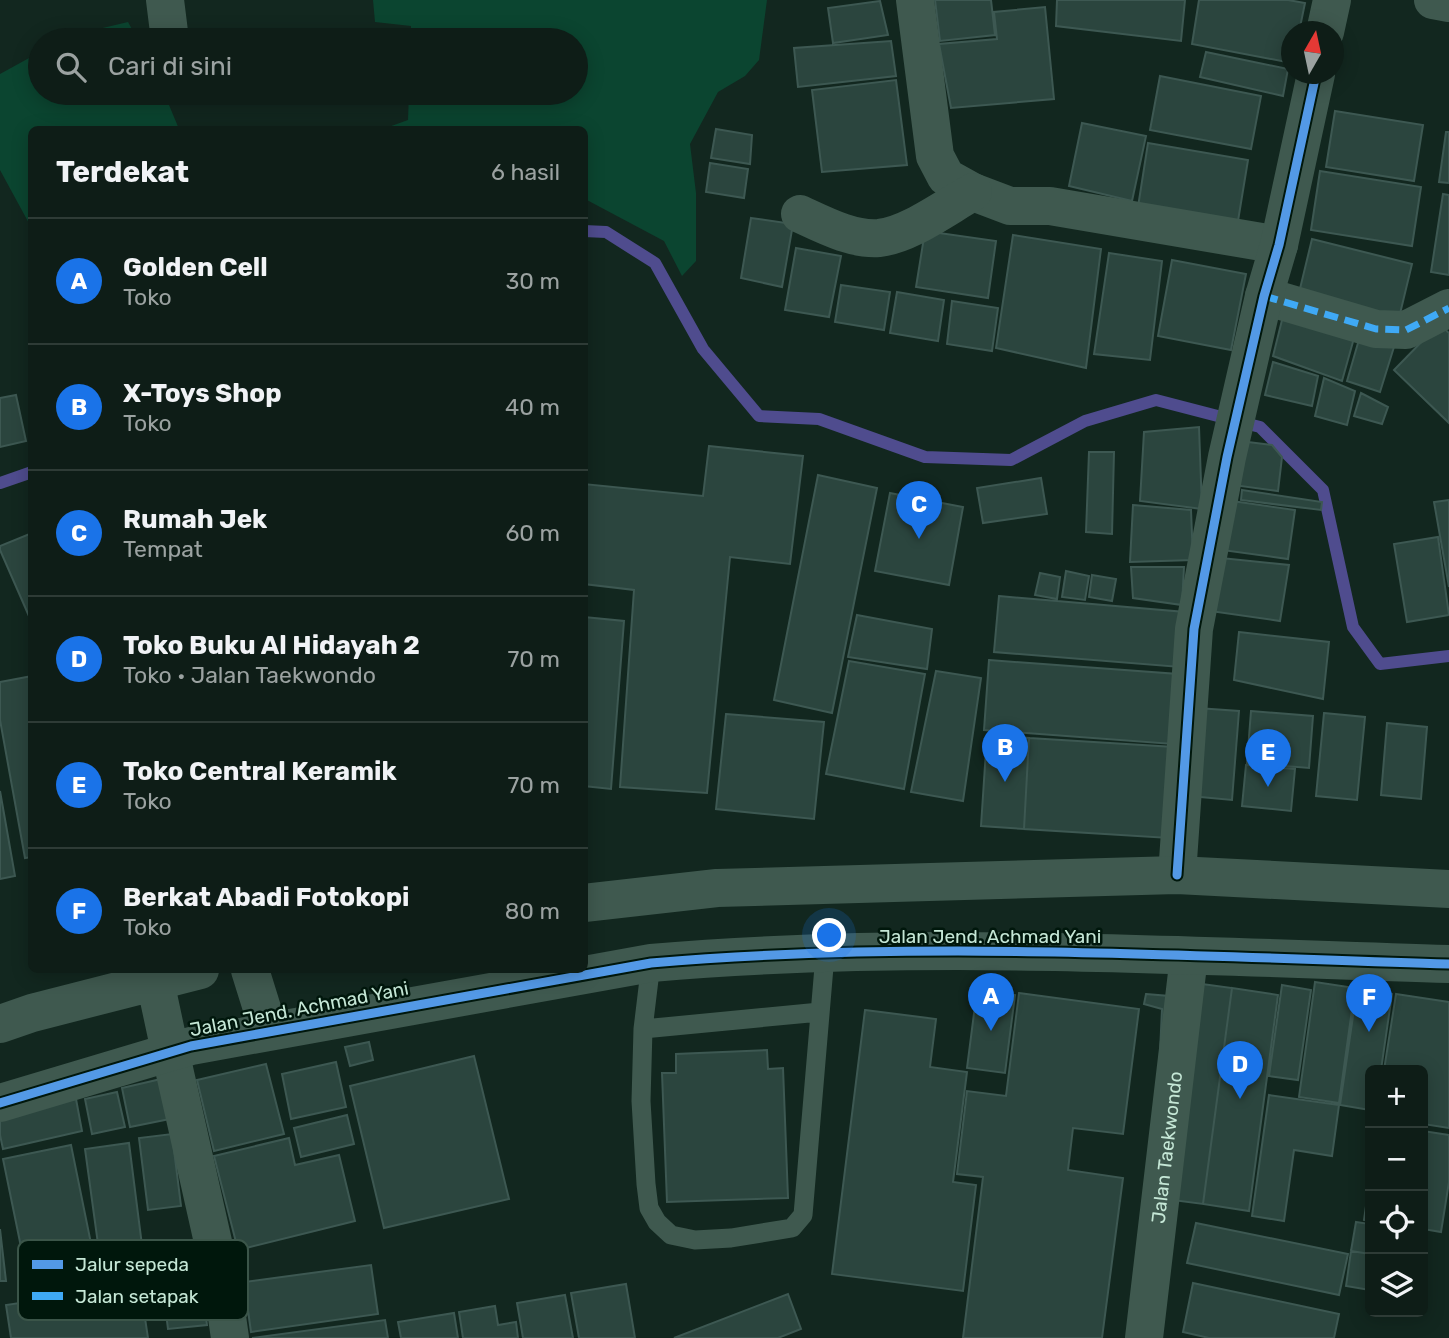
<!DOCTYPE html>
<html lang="id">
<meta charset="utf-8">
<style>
body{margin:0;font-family:Rubik,sans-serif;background:#1c2a24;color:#f1f3f6}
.controls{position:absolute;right:21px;bottom:21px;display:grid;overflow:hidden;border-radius:10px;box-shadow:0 4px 18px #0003}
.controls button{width:63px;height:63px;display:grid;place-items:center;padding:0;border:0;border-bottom:2px solid #2e3b36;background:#0e1d17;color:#f1f3f6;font:35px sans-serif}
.compass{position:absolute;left:1281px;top:21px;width:63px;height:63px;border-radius:50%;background:#0e1d17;box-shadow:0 4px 18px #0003;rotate:9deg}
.you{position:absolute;left:830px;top:936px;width:24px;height:24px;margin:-18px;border:5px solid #fff;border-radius:50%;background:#1a73e8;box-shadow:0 0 0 10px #1a73e833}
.badge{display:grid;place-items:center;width:46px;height:46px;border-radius:50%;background:#1a73e8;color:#fff;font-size:23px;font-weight:700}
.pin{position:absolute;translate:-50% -58px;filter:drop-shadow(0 2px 4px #0008)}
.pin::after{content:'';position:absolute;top:37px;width:24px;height:21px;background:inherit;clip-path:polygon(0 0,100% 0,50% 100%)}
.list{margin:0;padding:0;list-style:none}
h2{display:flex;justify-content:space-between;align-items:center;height:91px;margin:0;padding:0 28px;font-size:30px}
h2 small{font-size:23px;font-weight:400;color:#9ba2a1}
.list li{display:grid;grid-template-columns:46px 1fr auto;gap:21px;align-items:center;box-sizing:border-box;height:126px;padding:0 28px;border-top:2px solid #2e3b36}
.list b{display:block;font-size:26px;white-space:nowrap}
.list p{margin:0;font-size:23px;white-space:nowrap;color:#9ba2a1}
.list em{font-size:23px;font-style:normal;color:#9ba2a1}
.icon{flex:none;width:38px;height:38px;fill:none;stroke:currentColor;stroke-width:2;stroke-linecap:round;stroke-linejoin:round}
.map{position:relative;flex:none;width:1449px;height:1338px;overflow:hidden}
.search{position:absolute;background:#0e1d17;box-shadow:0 4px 18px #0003;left:28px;top:28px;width:560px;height:77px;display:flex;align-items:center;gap:18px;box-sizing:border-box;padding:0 24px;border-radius:38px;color:#9ba2a1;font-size:26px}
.panel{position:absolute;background:#0e1d17;box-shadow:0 4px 18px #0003;left:28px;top:126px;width:560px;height:847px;border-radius:10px}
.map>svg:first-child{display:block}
.green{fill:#0b4530}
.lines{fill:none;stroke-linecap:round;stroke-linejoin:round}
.stream{stroke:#4f4c8e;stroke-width:12}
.building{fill:#2b453e;stroke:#3d5852;stroke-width:2}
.lane{stroke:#3f594f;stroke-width:19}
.street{stroke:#3f594f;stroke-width:38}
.secondary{stroke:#3f594f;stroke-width:38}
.quiet{stroke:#3fa9f5;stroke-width:7;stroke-dasharray:14 7;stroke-linecap:butt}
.cycleway-casing{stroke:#00170c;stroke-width:13}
.cycleway{stroke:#5399e6;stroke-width:9}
.labels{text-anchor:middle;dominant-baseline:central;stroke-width:5;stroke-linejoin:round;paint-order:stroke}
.street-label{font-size:19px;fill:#c5e7d6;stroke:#00170c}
.key{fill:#00170c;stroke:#3b5549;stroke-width:2}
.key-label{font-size:19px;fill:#c5e7d6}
</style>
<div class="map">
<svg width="1449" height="1338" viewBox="0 0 1449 1338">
<rect width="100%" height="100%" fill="#12271f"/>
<path class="green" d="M373 0H767L759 60 745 76 718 92 690 144 696 193V261L682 276 664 241 585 199 584 130 383 129 408 120 409 93H576V40H411V26L375 22Z
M128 22 138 40H63L73 35Z
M40 52V93H164L179 129 32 130 31 227 0 170V74Z"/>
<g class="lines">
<path class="stream" d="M584 231 606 232 655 263 703 349 759 416 819 419 925 457 1011 460 1085 421 1156 400 1260 427 1323 490 1353 627 1380 664 1449 656
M0 483 32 472"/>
</g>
<path class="building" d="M935 0H991L995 35 940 41Z
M1057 0H1185L1181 41 1056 26Z
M1199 0H1288L1305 3 1299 32H1292V63L1192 44Z
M880 1 888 35 833 43 828 8Z
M1045 7 1054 99 951 108 939 44 997 39 994 12Z
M891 41 896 76 798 87 794 48Z
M1206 52 1288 69 1283 96 1200 77Z
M1160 76 1261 96 1251 149 1150 130Z
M896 80 907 165 822 172 812 90Z
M1335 111 1423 125 1414 181 1326 167Z
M1082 123 1146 136 1132 201 1069 186Z
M716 129 752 135 750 164 711 158Z
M1446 132H1449V183L1439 182Z
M1148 143 1248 160 1237 227 1138 207Z
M710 163 748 169 744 198 706 192Z
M1320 171 1421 187 1412 246 1311 230Z
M1443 194 1449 195V275L1431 272Z
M751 218 793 224 782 287 741 278Z
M925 231 996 241 988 298 916 287Z
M1013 235 1101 249 1086 368 996 348Z
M1312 239 1412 264 1398 322 1298 297Z
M796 248 841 256 829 317 785 310Z
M1109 253 1162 261 1150 360 1094 354Z
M1172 260 1246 274 1231 350 1158 336Z
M841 285 890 292 884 330 835 322Z
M897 292 944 300 938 341 890 333Z
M952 301 998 308 992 351 947 344Z
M1285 308 1356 331 1342 381 1273 356Z
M1439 324 1449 333V423L1394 370Z
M1360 336 1394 347 1380 392 1347 381Z
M1273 362 1318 376 1312 406 1265 395Z
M1324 378 1355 391 1347 425 1315 416Z
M1361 393 1388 407 1382 424 1354 416Z
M16 395 26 441 0 447V398Z
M1199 427 1202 509 1140 501 1144 432Z
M1240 441 1272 445 1282 457 1278 491 1233 485Z
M709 446 803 456 790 564 730 557 707 793 620 787 634 590 584 584V484L703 496Z
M1089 452H1114L1112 534 1086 532Z
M818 475 877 488 832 713 774 700Z
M1041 478 1047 514 983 523 977 488Z
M1242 490 1322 502 1321 510 1241 500Z
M890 493 963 507 949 585 875 571Z
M1449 500V587L1434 502Z
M1232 501 1295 510 1288 559 1222 550Z
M1133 505 1191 510 1193 560 1130 562Z
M32 533V623L0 550V546Z
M1438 537 1449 615 1407 622 1394 544Z
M1221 558 1289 565 1280 621 1210 611Z
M1131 567H1184L1182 605 1133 598Z
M1066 571 1089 576 1085 600 1062 597Z
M1040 573 1060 577 1057 599 1035 595Z
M1092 575 1116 579 1112 601 1089 597Z
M999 596 1185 612 1180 667 994 652Z
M857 615 932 629 927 669 848 657Z
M584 617 624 621 611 789 584 786Z
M1239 632 1329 642 1323 699 1234 680Z
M989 660 1178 674 1173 744 984 730Z
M849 661 925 674 904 789 826 774Z
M936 671 981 678 963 801 911 792Z
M32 676V857L25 858 0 720V682Z
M1197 708 1239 711 1232 800 1190 796Z
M1251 711 1313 716 1309 768 1247 763Z
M1324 713 1365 717 1357 800 1316 796Z
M726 714 824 722 814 819 716 809Z
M1387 723 1427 727 1421 799 1381 795Z
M987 735 1029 738 1024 829 981 826Z
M1029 738 1174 747 1169 838 1024 829Z
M1246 765 1295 769 1291 811 1242 806Z
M0 791 15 876 0 879Z
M1315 982 1355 988 1339 1103 1299 1097Z
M1202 984 1232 988 1203 1204 1172 1200Z
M1282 985 1311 990 1298 1080 1269 1076Z
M1232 988 1278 995 1249 1211 1203 1204Z
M1357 989 1392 994 1381 1070H1370V1110L1340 1105Z
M977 990 1015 995 1005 1073 967 1068Z
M1019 993 1139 1009 1123 1134 1073 1128 1068 1170 1123 1178 1102 1338H963L983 1177 957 1174 967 1091 1006 1096Z
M1146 994 1181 997 1158 1095 1162 1009 1144 1004Z
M1396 994 1449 1002V1128L1423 1124V1070H1384Z
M865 1010 936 1019 930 1067 967 1072 953 1182 976 1185 963 1291 832 1274Z
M369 1042 373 1060 350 1066 345 1047Z
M767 1050 768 1069 783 1068 788 1198 667 1202 662 1073H676V1054Z
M474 1056 509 1199 384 1228 350 1086Z
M336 1062 346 1107 291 1119 282 1074Z
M266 1064 284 1134 214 1151 197 1080Z
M161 1079 170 1119 130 1127 122 1088Z
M117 1092 125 1127 92 1134 85 1099Z
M1269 1095 1339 1105 1332 1156 1294 1150 1284 1221 1252 1216Z
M76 1099 82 1131 3 1149 0 1135V1115Z
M347 1115 354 1144 301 1157 294 1128Z
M1423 1131 1449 1135V1182L1441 1232 1423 1229Z
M172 1134 181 1206 148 1210 139 1138Z
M289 1138 295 1165 339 1155 355 1221 238 1250 214 1156Z
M129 1143 144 1261 101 1266 85 1149Z
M71 1145 97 1273 29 1286 3 1159Z
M1370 1178V1221L1364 1220Z
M1356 1222 1370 1224V1254L1351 1251Z
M1196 1223 1348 1254 1339 1295 1187 1263Z
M0 1229 6 1281H0Z
M197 1246 207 1325 168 1329 158 1250Z
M1351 1251 1370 1254V1290L1346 1286Z
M371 1265 378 1314 251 1332 244 1282Z
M1193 1283 1339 1314 1334 1338H1209L1183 1332Z
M626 1284 635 1338H579L571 1293Z
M140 1285 148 1338H11L6 1305Z
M788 1294 801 1329 778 1338H674Z
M565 1295 573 1338H523L517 1303Z
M495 1306 498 1325 516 1322 518 1338H463L459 1312Z
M454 1313 458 1338H401L398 1322Z
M385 1320 388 1338H252Z"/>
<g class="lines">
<path class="lane" d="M651 963 643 1029 641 1101 646 1184 649 1208 657 1222 671 1235 695 1240 731 1238 792 1228 803 1215 825 955
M643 1029 820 1012"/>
<g class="street">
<path d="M165 0 170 40"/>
<path d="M915 0 935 156 946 177 973 192 1010 206H1050L1279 245"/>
<path d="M1433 0 1449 3"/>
<path d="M1325 32 1332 0"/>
<path d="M800 214C824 225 852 240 879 238 909 235 946 207 973 192"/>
<path d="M1264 296 1376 329 1406 330 1449 308"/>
<path d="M1177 875 1194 629 1227 457 1264 296 1279 245 1316 74"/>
<path d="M170 1051 222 1282 230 1338"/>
<path id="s1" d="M1144 1338 1189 956"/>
</g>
<path class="secondary" d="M584 903 717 888 1177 875 1449 889
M250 970 269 1031
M155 981 170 1051
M0 1024 32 1013 200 970
M0 1103 191 1046 651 963C916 940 1183 956 1449 964"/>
<path class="quiet" d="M1264 296 1376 329 1406 330 1449 308"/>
<defs>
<path id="cycleway" d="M1177 875 1194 629 1227 457 1264 296 1279 245 1316 74
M0 1103 191 1046 651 963C916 940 1183 956 1449 964"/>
</defs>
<use href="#cycleway" class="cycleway-casing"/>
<use href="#cycleway" class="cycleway"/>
</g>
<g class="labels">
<g class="street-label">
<text x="990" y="936">Jalan Jend. Achmad Yani</text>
<text transform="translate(299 1009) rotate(-11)">Jalan Jend. Achmad Yani</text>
<text stroke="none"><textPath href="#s1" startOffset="192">Jalan Taekwondo</textPath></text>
</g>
</g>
<rect x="18" y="1240" width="230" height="80" rx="10" class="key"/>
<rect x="32" y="1260" width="31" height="9" fill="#5399e6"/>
<rect x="32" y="1292" width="31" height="8" fill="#3fa9f5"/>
<g class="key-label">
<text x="75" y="1271">Jalur sepeda</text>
<text x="75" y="1303">Jalan setapak</text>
</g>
</svg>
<div class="controls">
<button>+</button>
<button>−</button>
<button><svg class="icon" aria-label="locate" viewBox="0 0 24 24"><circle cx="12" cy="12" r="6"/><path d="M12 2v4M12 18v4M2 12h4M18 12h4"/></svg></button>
<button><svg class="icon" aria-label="layers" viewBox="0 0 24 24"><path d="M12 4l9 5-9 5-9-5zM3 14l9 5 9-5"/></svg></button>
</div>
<svg class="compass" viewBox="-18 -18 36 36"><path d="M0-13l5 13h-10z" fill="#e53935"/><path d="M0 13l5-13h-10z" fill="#9ba2a1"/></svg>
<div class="you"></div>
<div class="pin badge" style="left:991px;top:1031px">A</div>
<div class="pin badge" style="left:1005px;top:782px">B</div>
<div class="pin badge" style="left:919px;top:539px">C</div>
<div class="pin badge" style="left:1240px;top:1099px">D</div>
<div class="pin badge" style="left:1268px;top:787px">E</div>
<div class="pin badge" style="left:1369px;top:1032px">F</div>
<div class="search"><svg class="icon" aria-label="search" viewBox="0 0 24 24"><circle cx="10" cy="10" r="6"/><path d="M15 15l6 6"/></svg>Cari di sini</div>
<section class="panel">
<h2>Terdekat<small>6 hasil</small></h2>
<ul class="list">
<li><span class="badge">A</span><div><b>Golden Cell</b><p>Toko</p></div><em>30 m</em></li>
<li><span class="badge">B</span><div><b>X-Toys Shop</b><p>Toko</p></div><em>40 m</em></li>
<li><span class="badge">C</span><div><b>Rumah Jek</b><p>Tempat</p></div><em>60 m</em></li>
<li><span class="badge">D</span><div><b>Toko Buku Al Hidayah 2</b><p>Toko · Jalan Taekwondo</p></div><em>70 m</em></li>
<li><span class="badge">E</span><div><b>Toko Central Keramik</b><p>Toko</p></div><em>70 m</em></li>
<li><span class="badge">F</span><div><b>Berkat Abadi Fotokopi</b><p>Toko</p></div><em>80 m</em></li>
</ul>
</section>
</div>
